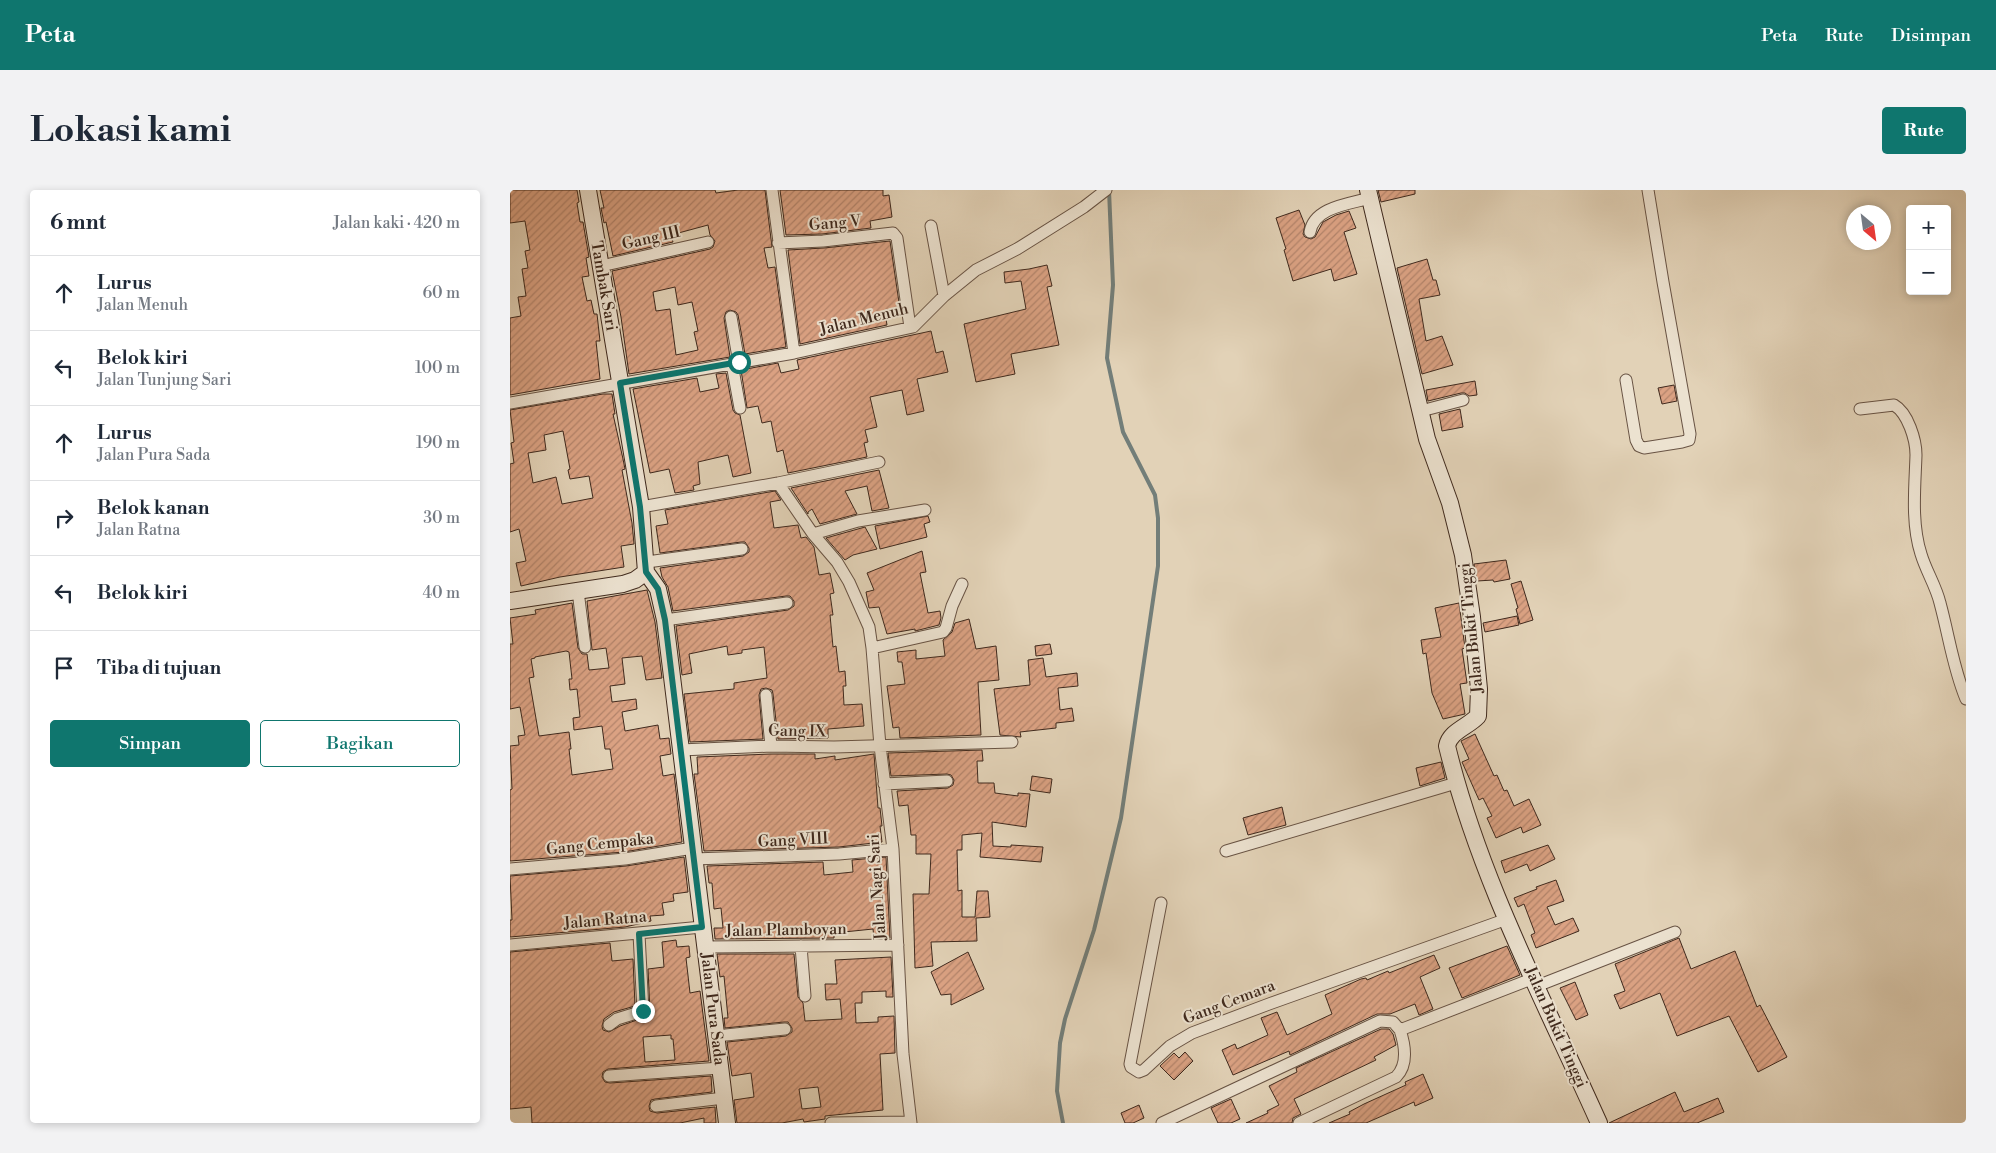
<!DOCTYPE html>
<html lang="id">
<meta charset="utf-8">
<style>
body{margin:0;font-family:"Libre Bodoni",serif;background:#f2f2f3;color:#1f2937}
.controls{position:absolute;right:15px;top:15px;display:grid;overflow:hidden;border-radius:5px;box-shadow:0 2px 8px #0003}
.controls button{width:45px;height:45px;display:grid;place-items:center;padding:0;border:0;border-bottom:1px solid #e0e1e3;background:#fff;color:#1f2937;font:25px sans-serif}
.compass{position:absolute;left:1336px;top:15px;width:45px;height:45px;border-radius:50%;background:#fff;box-shadow:0 2px 8px #0003;rotate:151deg}
.stop{position:absolute;width:15px;height:15px;margin:-11px;border:4px solid #0f766e;border-radius:50%;background:#fff}
.stop.end{background:#0f766e;border-color:#fff;box-shadow:0 1px 5px #0008}
.list{margin:0;padding:0;list-style:none}
h2{display:flex;justify-content:space-between;align-items:center;height:65px;margin:0;padding:0 20px;font-size:21px}
h2 small{font-size:16px;font-weight:400;color:#747a83}
.list li{display:grid;grid-template-columns:32px 1fr auto;gap:15px;align-items:center;box-sizing:border-box;height:75px;padding:0 20px;border-top:1px solid #e0e1e3}
.list b{display:block;font-size:19px;white-space:nowrap}
.list p{margin:0;font-size:16px;white-space:nowrap;color:#747a83}
.list em{font-size:16px;font-style:normal;color:#747a83}
.actions{display:flex;gap:10px;padding:15px 20px}
.actions a{flex:1;padding:11px 0;border:1px solid #0f766e;border-radius:5px;text-align:center;font-size:18px;color:#0f766e}
.actions .main{background:#0f766e;color:#fff}
.icon{flex:none;width:28px;height:28px;fill:none;stroke:currentColor;stroke-width:2;stroke-linecap:round;stroke-linejoin:round}
.map{position:relative;flex:none;width:1456px;height:933px;overflow:hidden;border-radius:5px}
header{display:flex;align-items:center;gap:30px;box-sizing:border-box;height:70px;padding:0 25px;background:#0f766e;color:#fff}
header strong{font-size:24px}
nav{display:flex;gap:28px;margin-inline-start:auto;font-size:18px}
.intro{display:flex;align-items:center;justify-content:space-between;box-sizing:border-box;height:120px;padding:0 30px}
h1{margin:0;font-size:35px}
.button{padding:12px 22px;border-radius:5px;background:#0f766e;color:#fff;font-size:18px;font-weight:700}
main{display:flex;gap:30px;padding:0 30px}
aside{flex:1;background:#fff;border-radius:5px;box-shadow:0 2px 8px #0003}
.map>svg:first-child{display:block}
.lines{fill:none;stroke-linecap:round;stroke-linejoin:round}
.stream{stroke:#737e79;stroke-width:4}
.building{fill:url(#building-hatch);stroke:#3f291d;fill-rule:evenodd}
.street-casing{stroke:#685344;stroke-width:13}
.secondary-casing{stroke:#3f291d;stroke-width:18}
.street{stroke:#ece2d0;stroke-width:11}
.secondary{stroke:#ece2d0;stroke-width:16}
.route{stroke:#0f766e;stroke-width:6}
.labels{text-anchor:middle;dominant-baseline:central;stroke-width:4;stroke-linejoin:round;paint-order:stroke}
.street-label{font-size:16px;fill:#3f291d;stroke:#ece2d0}
</style>
<header>
<strong>Peta</strong>
<nav><a>Peta</a><a>Rute</a><a>Disimpan</a></nav>
</header>
<div class="intro"><h1>Lokasi kami</h1><a class="button">Rute</a></div>
<main>
<aside>
<h2>6 mnt<small>Jalan kaki · 420 m</small></h2>
<ul class="list">
<li><svg class="icon" aria-label="ahead" viewBox="0 0 24 24"><path d="M12 20V5M6 11l6-6 6 6"/></svg><div><b>Lurus</b><p>Jalan Menuh</p></div><em>60 m</em></li>
<li><svg class="icon" aria-label="left" viewBox="0 0 24 24"><path d="M17 20v-9H6M10 6l-5 5 5 5"/></svg><div><b>Belok kiri</b><p>Jalan Tunjung Sari</p></div><em>100 m</em></li>
<li><svg class="icon" aria-label="ahead" viewBox="0 0 24 24"><path d="M12 20V5M6 11l6-6 6 6"/></svg><div><b>Lurus</b><p>Jalan Pura Sada</p></div><em>190 m</em></li>
<li><svg class="icon" aria-label="right" viewBox="0 0 24 24"><path d="M7 20v-9h11M14 6l5 5-5 5"/></svg><div><b>Belok kanan</b><p>Jalan Ratna</p></div><em>30 m</em></li>
<li><svg class="icon" aria-label="left" viewBox="0 0 24 24"><path d="M17 20v-9H6M10 6l-5 5 5 5"/></svg><div><b>Belok kiri</b></div><em>40 m</em></li>
<li><svg class="icon" aria-label="arrive" viewBox="0 0 24 24"><path d="M6 21V4h12l-3 4 3 4H6"/></svg><div><b>Tiba di tujuan</b></div></li>
</ul>
<div class="actions"><a class="main">Simpan</a><a>Bagikan</a></div>
</aside>
<div class="map">
<svg width="1456" height="933" viewBox="0 0 1456 933">
<defs>
<pattern id="building-hatch" width="6" height="6" patternUnits="userSpaceOnUse" patternTransform="scale(1.25)"><rect width="6" height="6" fill="#dba283"/><path d="M-1 1l2-2M0 6l6-6M5 7l2-2" fill="none" stroke="#b3846b"/></pattern>
</defs>
<rect width="100%" height="100%" fill="#e2d2b7"/>
<filter id="stains"><feTurbulence type="fractalNoise" baseFrequency=".004" numOctaves="4"/><feColorMatrix values="0 0 0 0 .2 0 0 0 0 .09 0 0 0 0 .02 0 0 0 .5 -.17"/></filter>
<radialGradient id="worn" r=".72"><stop offset=".6" stop-color="#630" stop-opacity="0"/><stop offset="1" stop-color="#630" stop-opacity=".3"/></radialGradient>
<g class="lines">
<path class="stream" d="M553 933 547 901 550 853 555 829 584 740 611 628 648 376V328L645 305 613 242 597 168 603 95 599 0"/>
</g>
<path class="building" d="M0 0H67L69 12 67 13 70 32H73L79 67 76 68 79 86 72 87 77 111 81 110 84 124H87L90 151H86L90 189 0 205V128L11 126 8 107 16 106 12 79 18 78 15 61 20 60 15 31 0 33Z
M90 0H205L206 3 228 0H255L262 57 254 58 258 78 265 77 276 157 235 164 228 125 226 122 220 120 216 122 214 128 220 167 119 184 111 127 102 81 200 59 203 57 205 51 200 45 198 35 161 45 163 52 103 66 96 32 94 33 91 18H94ZM165 97 168 115 182 112 188 141 184 142 188 160 166 165 160 119 146 121 143 102Z
M270 0H373V6L379 5 382 27 360 31 361 38 312 44 276 45Z
M868 0H905V4L871 12Z
M789 20 795 35 793 44 795 47 801 49 805 47 813 32 826 25 839 21 846 38 834 42 847 84 824 91 821 79 783 91 774 60 776 59 766 28Z
M380 51 391 126 376 129 377 135 290 154 278 60 314 58Z
M917 69 923 90H926L930 105 909 109 916 151 932 146 943 175 912 184 887 78Z
M537 75 542 96 537 97 549 155 501 164 505 184 466 192 454 134 516 119 511 91 495 93 494 82 519 79Z
M421 141 426 163 433 161 438 182 407 189 414 221 397 225 392 200 360 207 367 237 355 240 358 252 354 253 357 267 278 283 273 260 267 262 261 231 252 233 248 216 237 218 231 180 268 173 271 183 289 179 287 170Z
M216 183 223 220 225 223 230 225 241 283 223 287 218 265 188 272 190 294 183 296 184 300 165 303 159 279 140 283 123 199 187 188 190 202 209 198 206 184Z
M965 191 967 205 959 206 955 203H951L918 211 916 200Z
M1164 195 1167 211 1152 214 1148 198Z
M93 204H102L105 224H103L113 269 115 279 112 280 122 333 124 354 111 356 114 377 50 387 11 396 6 373 16 371 9 339 0 342V274L4 273 1 253 4 252 0 220ZM53 241 60 279 58 280 60 289 79 286 83 308 52 314 46 287 23 293 18 263 36 260 34 245Z
M950 219 953 237 932 241 929 224Z
M369 280 379 318 362 321 357 296 335 301 347 324 310 334 302 319 298 322V324L281 298Z
M265 301 271 310 260 312 264 338 288 335 291 348 296 347 304 357 309 385 320 383 324 403 320 404 323 425H320L323 457 326 456 329 482 335 481 336 496H333L334 515 352 514 354 536 318 539V548L268 549 263 504 262 500 256 498 251 499 249 505 253 549 180 552 174 504 224 499V493L257 488 254 457 232 460V463L218 465 217 456 179 464 182 483 172 485 166 436 278 420 284 416V411L280 406H276L163 421 158 397 152 387 150 378 233 366 239 362V358L235 352H231L150 363 146 336 158 334 155 320Z
M418 326 420 332 414 334 417 347 370 359 365 336Z
M355 337 367 359 343 365 335 370 316 348Z
M412 361 416 382 410 383 418 423 430 421 431 428 429 435 405 441V439L377 444 369 417 359 418 356 402 364 400 357 383Z
M996 370 1000 389 984 392 983 390 967 391 964 374Z
M1011 391 1023 430 1010 434 1006 419 1008 418 1001 394Z
M137 400 145 432 152 488 136 490 132 466 112 468 115 494 100 496 102 512 126 509 127 519 112 522 115 541 148 535 150 549 159 548 161 564 150 566 153 586 164 584 172 652 114 662 0 671V600L2 599 0 556 9 555 8 546 15 545 10 517 0 519V454H3L0 428 26 424 25 420 62 413 68 458 72 464H77L79 480 99 478 96 458 82 460 77 411ZM56 461 59 462 62 489H59L60 500 67 499 70 527 63 528 64 540 92 536 95 559H100L103 579 62 585 59 559H61L59 542 29 546 19 488 24 487 21 469 25 468V467Z
M949 413 955 458 952 459 957 493 950 494 955 524 933 529 922 503 916 463 913 464 911 450 931 447 925 418Z
M1007 426 1009 435 975 442 973 433Z
M459 429 466 459 486 456 487 467 489 490 468 492 471 545 390 548 389 537 383 538 377 496 395 494 392 472H388L387 462 406 460V469L435 466 433 450 442 442 445 433Z
M540 454 542 464 526 466 525 456Z
M533 468 536 487 567 483 568 496 548 498 550 520 562 518 564 531 546 533V538L510 542 511 547 490 545 484 499 520 495 518 470Z
M965 544 984 586 987 585 994 601 997 600 1004 616 1019 609 1031 635 1013 643 1011 637 986 648 977 628 982 626 973 608 969 610 952 572 959 569 951 551Z
M472 560 473 571H467L468 593H484L485 603 508 606V603L520 604 516 637 482 632 483 656 501 657V655L533 657 531 672 470 667 472 643 452 645V660H447L448 701 452 700V727H465L467 701H478L480 727 466 728 467 751 421 752 423 776 405 778 403 704H419L421 664H406V645H401L398 615 389 616 387 601 438 598 443 595 444 590 441 585 437 584 381 586 378 563Z
M261 564H305V569L325 566V570L364 564 368 618H370L372 636H370L372 652 329 657 194 661 184 584H188L187 567Z
M931 572 935 588 910 596 906 578Z
M522 586 542 589 540 603 520 600Z
M772 617 776 635 738 645 733 628Z
M1038 655 1045 669 1020 681 1017 674 995 683 991 671Z
M174 667 178 702 163 704 164 711 152 713 154 725 140 726 141 731 115 737 0 747V730H2L0 686 116 676Z
M376 667 380 748H364L363 739 324 743V748L205 749 204 738H213L211 718 204 719 202 693H199L197 676 313 672 314 685 343 682 342 670Z
M1046 690 1054 711 1037 717 1045 735 1063 728 1069 741 1026 758 1021 745 1025 743 1014 714 1008 717 1004 708 1027 699 1026 697Z
M1169 748 1181 779 1225 761 1247 817 1250 815 1277 867 1248 882 1219 826 1167 846 1150 803 1110 819 1104 805 1115 801 1105 774Z
M166 750 167 757 179 756 180 767 176 768 180 803 190 801 199 871 98 879 93 882 92 887 95 892 100 893 201 886 202 902 145 909 141 910 139 916 140 921 147 923 205 917 206 933H194V928L170 933H22L21 917 0 919V762L100 753 102 771 123 769 125 816 104 822 94 829 92 836 93 840 99 842 110 836 138 826 140 821 138 779 154 777 152 752ZM161 845V849H163L165 870 135 872 133 847Z
M997 756 1010 785 952 808 939 778Z
M458 762 474 799 441 815V804L431 805 421 782Z
M207 764H284L288 807 293 813 295 831 332 829 330 809 316 810 315 794H327L325 770 381 767 383 807H376V801L352 802V813H345L346 833 368 832V827L384 826 385 863 370 864 373 920 315 926V929L294 932 293 929 272 933H227L224 910 244 907 241 883 222 886 217 852 276 846 282 842V838L278 832H274L215 838 214 828H218L214 786 210 787ZM308 897 311 917 292 919 289 899Z
M924 765 930 778 910 787 923 819 909 825 905 814 880 824H867L780 865 779 861 723 885 712 860 725 854 727 859 758 845 751 828 767 822 777 845 822 824 815 805 851 789 856 788 857 790 878 781 879 783Z
M1065 792 1078 825 1066 830 1050 798Z
M871 839H879L883 844 886 855 864 867 866 870 784 909 791 924 783 928 782 933H736L758 923 757 921 769 915 759 896 787 882 786 878Z
M675 862 683 871 664 890 650 876 664 863 669 868Z
M913 884 923 908 905 916 904 912 856 933H819L840 924 839 922 854 914 896 895 895 892Z
M1165 902 1174 922 1208 908 1214 922 1187 933H1099Z
M721 909 730 929 721 933H708L701 918Z
M629 915 634 928 623 933H615L611 923Z"/>
<g class="lines">
<defs>
<path id="street" d="M262 0 284 163
M421 36 434 106
M800 42C804 17 839 14 860 8
M268 53 313 51 383 43 387 48 400 137
M91 76 198 52
M221 127 229 173
M222 174 230 218
M1116 190 1126 250 1129 256 1134 258 1172 252 1179 250 1180 244 1153 92 1138 0
M0 213 284 163 403 137 434 106 466 80 507 59 574 17 596 0
M1350 219 1384 215C1398 223 1406 250 1406 265 1405 297 1401 333 1411 364 1416 381 1426 396 1430 413 1439 446 1443 478 1456 509
M911 221 953 210
M268 293 303 344 327 372 339 392 359 437 362 458 370 556 383 659 393 864 401 933
M131 317 268 293 369 272
M303 344 348 331 415 320
M137 372 232 359
M68 401 75 457
M155 430 277 413
M362 458 433 442 436 438 442 416 452 394
M256 505 261 556
M171 560 261 556 324 557 502 552
M374 594 437 591
M716 661 946 593
M184 669 329 664 383 659
M0 679 115 669 183 658
M651 713 620 874 621 877 629 882 634 880 660 856 682 843 759 814 997 729
M0 755 192 737
M291 756 295 806
M195 757 388 755
M1027 796 1165 742
M99 835 107 829 133 821 129 744
M206 846 275 839
M99 886 210 878
M146 916 214 908
M321 933 401 932
M652 933 870 831 883 832 890 840
M789 933 886 887C898 875 895 855 890 840L1024 788"/>
<path id="secondary" d="M858 0 917 249 940 313 953 365 962 427 969 499 968 526C958 537 940 541 937 556 969 688 1034 810 1089 933
M136 382 148 399 155 430 217 933
M0 411 113 394 125 390 136 382 131 317 78 0"/>
</defs>
<use href="#street" class="street-casing"/>
<use href="#secondary" class="secondary-casing"/>
<use href="#street" class="street"/>
<use href="#secondary" class="secondary"/>
</g>
<g class="lines">
<path class="route" d="M133 821 129 744 192 737 155 430 148 399 136 382 130 317 110 193 229 172"/>
</g>
<g class="labels">
<g class="street-label">
<text transform="translate(325 33) rotate(-5)">Gang V</text>
<text transform="translate(141 48) rotate(-13)">Gang III</text>
<text transform="translate(94 96) rotate(80)">Tambak Sari</text>
<text transform="translate(354 129) rotate(-14)">Jalan Menuh</text>
<text transform="translate(961 438) rotate(-96)">Jalan Bukit Tinggi</text>
<text transform="translate(287 541) rotate(1)">Gang IX</text>
<text transform="translate(283 650) rotate(-3)">Gang VIII</text>
<text transform="translate(90 654) rotate(-6)">Gang Cempaka</text>
<text transform="translate(367 697) rotate(-94)">Jalan Nagi Sari</text>
<text transform="translate(95 730) rotate(-5)">Jalan Ratna</text>
<text transform="translate(276 740) rotate(-1)">Jalan Plamboyan</text>
<text transform="translate(719 812) rotate(-21)">Gang Cemara</text>
<text transform="translate(203 819) rotate(83)">Jalan Pura Sada</text>
<text transform="translate(1046 837) rotate(66)">Jalan Bukit Tinggi</text>
</g>
</g>
<rect width="100%" height="100%" filter="url(#stains)"/>
<rect width="100%" height="100%" fill="url(#worn)"/>
</svg>
<div class="controls">
<button>+</button>
<button>−</button>
</div>
<svg class="compass" viewBox="-18 -18 36 36"><path d="M0-13l5 13h-10z" fill="#e53935"/><path d="M0 13l5-13h-10z" fill="#747a83"/></svg>
<div class="stop" style="left:229px;top:172px"></div>
<div class="stop end" style="left:133px;top:821px"></div>
</div>
</main>
